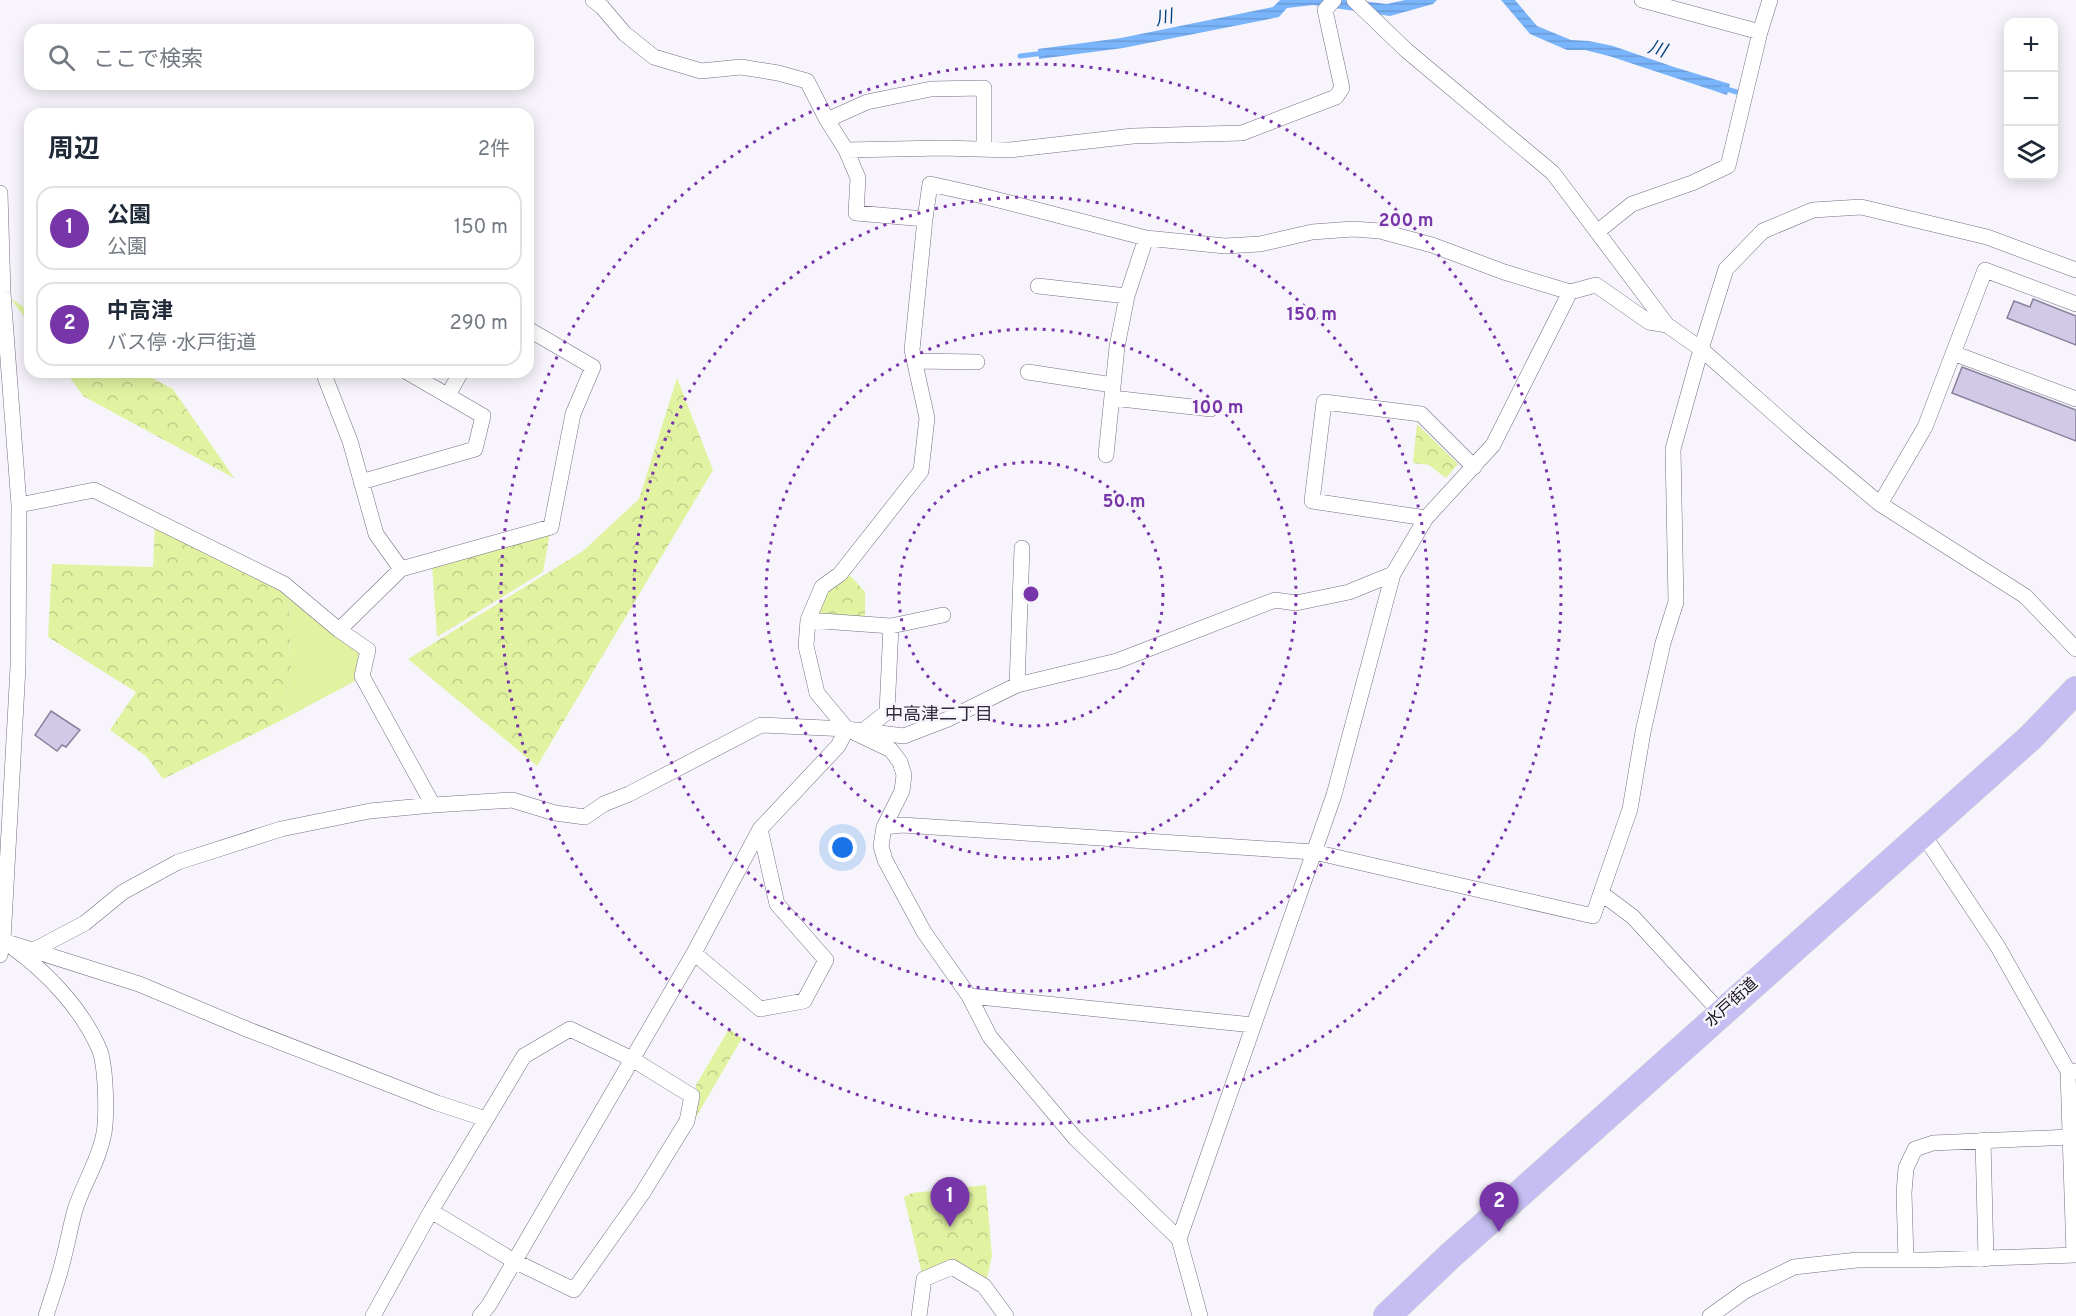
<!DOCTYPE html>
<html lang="ja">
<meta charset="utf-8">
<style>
body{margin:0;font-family:Overpass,"Noto Sans JP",sans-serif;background:#f6f6f7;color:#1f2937}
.controls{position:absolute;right:18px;top:18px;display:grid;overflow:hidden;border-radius:12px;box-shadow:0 3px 15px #0003}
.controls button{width:54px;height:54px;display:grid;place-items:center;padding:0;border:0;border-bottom:2px solid #e0e1e3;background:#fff;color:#1f2937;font:30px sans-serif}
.you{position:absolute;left:843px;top:848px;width:21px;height:21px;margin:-15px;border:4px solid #fff;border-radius:50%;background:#1a73e8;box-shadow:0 0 0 9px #1a73e833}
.badge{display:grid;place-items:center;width:39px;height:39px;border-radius:50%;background:#7835a9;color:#fff;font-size:20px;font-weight:700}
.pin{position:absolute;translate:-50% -50px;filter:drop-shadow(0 2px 3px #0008)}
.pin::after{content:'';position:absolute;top:32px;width:21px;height:18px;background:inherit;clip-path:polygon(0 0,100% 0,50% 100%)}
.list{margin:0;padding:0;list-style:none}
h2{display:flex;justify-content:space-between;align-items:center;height:78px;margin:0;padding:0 24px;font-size:26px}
h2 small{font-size:20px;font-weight:400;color:#747a83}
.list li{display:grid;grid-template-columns:39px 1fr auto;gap:18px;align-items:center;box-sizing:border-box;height:84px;margin:0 12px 12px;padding:0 12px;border:2px solid #e0e1e3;border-radius:18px}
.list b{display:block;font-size:22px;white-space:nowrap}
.list p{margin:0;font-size:20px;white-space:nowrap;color:#747a83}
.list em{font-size:20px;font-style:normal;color:#747a83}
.icon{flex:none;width:33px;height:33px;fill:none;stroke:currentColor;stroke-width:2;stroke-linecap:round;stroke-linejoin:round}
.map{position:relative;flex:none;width:2076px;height:1316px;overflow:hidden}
.search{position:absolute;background:#fff;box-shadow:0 3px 15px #0003;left:24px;top:24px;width:510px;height:66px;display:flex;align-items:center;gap:15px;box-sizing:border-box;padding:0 21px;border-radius:18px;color:#747a83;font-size:22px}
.panel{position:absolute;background:#fff;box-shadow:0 3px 15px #0003;left:24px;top:108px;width:510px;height:270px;border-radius:18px}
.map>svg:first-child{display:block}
.green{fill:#e1f2a1}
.forest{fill:url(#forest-crowns)}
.water{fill:url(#water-rules)}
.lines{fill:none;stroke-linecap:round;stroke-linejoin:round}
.stream{stroke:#7ab5fc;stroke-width:5}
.building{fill:#d1cae6;stroke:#88829c;stroke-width:1.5}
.street-casing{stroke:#766d86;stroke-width:16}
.highway-casing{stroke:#d0cfd1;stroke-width:28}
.street{stroke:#fff;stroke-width:15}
.highway{stroke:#c6bef3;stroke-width:27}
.ring{fill:none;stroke:#7835a9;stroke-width:3;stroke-dasharray:3 6}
.labels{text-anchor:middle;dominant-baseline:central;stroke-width:5;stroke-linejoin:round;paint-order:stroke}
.street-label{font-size:16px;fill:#14101a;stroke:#f7f5fb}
.water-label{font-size:18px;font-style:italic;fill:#00407d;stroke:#f7f5fb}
.neighbourhood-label{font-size:18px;fill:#322a3f;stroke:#f7f5fb}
.centre{fill:#7835a9;stroke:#f7f5fb;stroke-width:3}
.ring-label{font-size:18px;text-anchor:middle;font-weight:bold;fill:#7835a9;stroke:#f7f5fb;stroke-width:5;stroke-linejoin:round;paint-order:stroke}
</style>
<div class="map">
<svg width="2076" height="1316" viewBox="0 0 2076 1316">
<defs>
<pattern id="forest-crowns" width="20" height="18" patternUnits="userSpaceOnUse" patternTransform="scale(1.5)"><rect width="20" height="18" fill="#e1f2a1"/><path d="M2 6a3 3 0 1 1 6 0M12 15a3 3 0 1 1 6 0" fill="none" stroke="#c0ce8a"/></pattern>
<pattern id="water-rules" width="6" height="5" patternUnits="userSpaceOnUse" patternTransform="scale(1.5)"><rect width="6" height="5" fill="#7ab5fc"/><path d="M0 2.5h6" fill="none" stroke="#699bd7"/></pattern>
</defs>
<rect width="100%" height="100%" fill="#f7f5fb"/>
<path class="green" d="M289 596 361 654 355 681 282 720 291 672Z"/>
<path class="forest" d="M10 298 30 311V324Z
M66 372H140L173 389 234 478 83 396Z
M677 378 713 470 537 766 408 659 583 551 639 499Z
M1417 424 1458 464 1446 478 1429 465 1413 463Z
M155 525 280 588 289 596 291 672 282 720 163 779 147 757 110 730 136 692 48 637 52 564 153 567Z
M550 533 543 572 437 637 432 564Z
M847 572 865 592V621L814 617 827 590Z
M729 1029 742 1038 692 1124 696 1085Z
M986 1185 992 1256 985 1286 952 1266 923 1278 904 1197 912 1193Z"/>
<path class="water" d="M1280 0H1354L1387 4 1405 0H1437L1433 4 1390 16 1313 5 1287 8 1279 17 1123 48 1039 59 1038 49 1121 38 1273 7Z
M1501 0H1515L1537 26 1571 40 1589 41 1613 46 1674 67 1730 84 1727 95 1609 56 1585 50H1567L1530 34Z"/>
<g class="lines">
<path class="stream" d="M1020 56 1045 53
M1723 88 1740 93"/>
</g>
<path class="building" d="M2033 299 2076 316V345L2007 318 2014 301 2030 307Z
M1962 367 2076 410V441L1952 393Z
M51 711 80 730 66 747 62 745 57 751 35 735Z"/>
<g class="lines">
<defs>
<path id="street" d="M593 0 602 7 625 34 654 57 701 71 741 67 778 73 807 81 827 120
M1354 0 1406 50 1553 173 1667 325 1701 349 1805 441 1880 504 2025 596 2076 649
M1642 0 1760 32
M846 150 827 120 867 102 931 89 984 88V149
M0 193 3 293 19 505 18 667 3 940 0 955
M925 219 930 184 975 194 1146 238 1225 246 1260 244 1312 232 1353 229 1380 231 1432 245 1504 272 1570 292 1596 285 1649 322 1667 325
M1597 232 1632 204 1692 183 1728 166 1760 32 1770 0
M1038 286 1127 296
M1953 353 2076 399
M916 361 977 362
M323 372 350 441 376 534 401 569
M1028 372 1113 385
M448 395 461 372
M1112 398 1211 409
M1106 455 1117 347 1127 296 1146 238
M361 482 475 449 483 416 407 372
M1880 504 1925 427 1985 270 2076 304
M19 505 94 490 284 584 339 630 368 650 362 676 433 805
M1426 518 1312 501 1324 402 1421 414 1474 467
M808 620 891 626 943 615
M339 630 401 569 551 527 573 414 593 367 528 329
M1017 685 1022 548
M863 731 887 712 891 626
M884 827 902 825 1314 852 1593 916 1630 809 1643 732 1663 643 1676 602 1673 449 1701 349 1726 269 1763 231 1813 210 1861 207 1987 237 2076 270
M1923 834 1998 947 2068 1071H2076
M1601 893 1633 917 1721 1013
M0 940 139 984 249 1030 437 1103 486 1119
M12 947C48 973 83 1010 100 1051 106 1069 107 1115 104 1133 99 1161 83 1184 75 1210 70 1228 67 1246 62 1264 58 1281 51 1299 46 1316
M34 950 85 923 123 892 178 862 281 829 370 811 433 805 512 800 555 813 585 817 604 804 629 794 761 725 847 729 904 736 948 719 1017 685 1117 661 1275 600 1296 603 1349 592 1393 574
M694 953 760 1009 804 1001 826 960 777 904 760 829
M969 996 1253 1025
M2068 1071 2074 1255
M1983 1140 1986 1259
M1179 1239 1075 1138 990 1037 969 996 924 932 885 860 881 846 884 827 902 791 904 775 900 762 891 750 847 729 817 693 806 646 808 620 822 587 840 574 921 471 927 418 912 350 925 219 856 213 858 178 846 150 943 148 1010 150 1133 136 1242 133 1336 97 1342 88 1325 10 1334 0
M1906 1260 1904 1193 1906 1168 1915 1149 1933 1143 2070 1137
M373 1316 431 1211 524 1056 570 1029 632 1059 692 1096 687 1121 642 1194 574 1290 514 1261 431 1211
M480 1316 489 1305 694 953 760 829 838 746 847 729
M919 1316 924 1279 952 1267 984 1286 1006 1316
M1200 1316 1179 1239 1334 795 1393 574 1426 518 1493 445 1570 292
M1710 1316 1745 1291 1794 1267 1857 1260H1924L2076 1255"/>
<path id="highway" d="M1387 1316 1450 1256 2031 737 2076 690"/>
</defs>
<use href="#street" class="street-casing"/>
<use href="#highway" class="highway-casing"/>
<use href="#street" class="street"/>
<use href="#highway" class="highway"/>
</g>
<g class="ring">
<circle cx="1031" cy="594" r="132"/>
<circle cx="1031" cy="594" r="265"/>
<circle cx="1031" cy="594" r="397"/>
<circle cx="1031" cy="594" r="530"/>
</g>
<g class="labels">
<g class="street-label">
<text transform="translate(1732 1003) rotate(-42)">水戸街道</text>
</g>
<g class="water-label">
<text transform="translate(1164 19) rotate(-12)">川</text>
<text transform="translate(1657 50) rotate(18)">川</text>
</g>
<g class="neighbourhood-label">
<text x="939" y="715">中高津二丁目</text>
</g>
</g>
<circle cx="1031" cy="594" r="9" class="centre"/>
<g class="ring-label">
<text x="1406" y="226">200 m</text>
<text x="1312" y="320">150 m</text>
<text x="1218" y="413">100 m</text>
<text x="1124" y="507">50 m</text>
</g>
</svg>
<div class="controls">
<button>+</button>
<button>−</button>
<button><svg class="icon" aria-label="layers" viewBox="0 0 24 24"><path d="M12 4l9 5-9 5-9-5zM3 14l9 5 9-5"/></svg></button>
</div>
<div class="you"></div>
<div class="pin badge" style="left:950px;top:1227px">1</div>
<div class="pin badge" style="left:1499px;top:1232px">2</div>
<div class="search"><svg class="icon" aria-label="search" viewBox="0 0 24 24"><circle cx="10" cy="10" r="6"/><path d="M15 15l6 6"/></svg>ここで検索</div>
<section class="panel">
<h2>周辺<small>2件</small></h2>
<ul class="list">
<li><span class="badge">1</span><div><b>公園</b><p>公園</p></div><em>150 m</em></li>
<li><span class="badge">2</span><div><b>中高津</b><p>バス停 · 水戸街道</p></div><em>290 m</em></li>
</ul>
</section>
</div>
